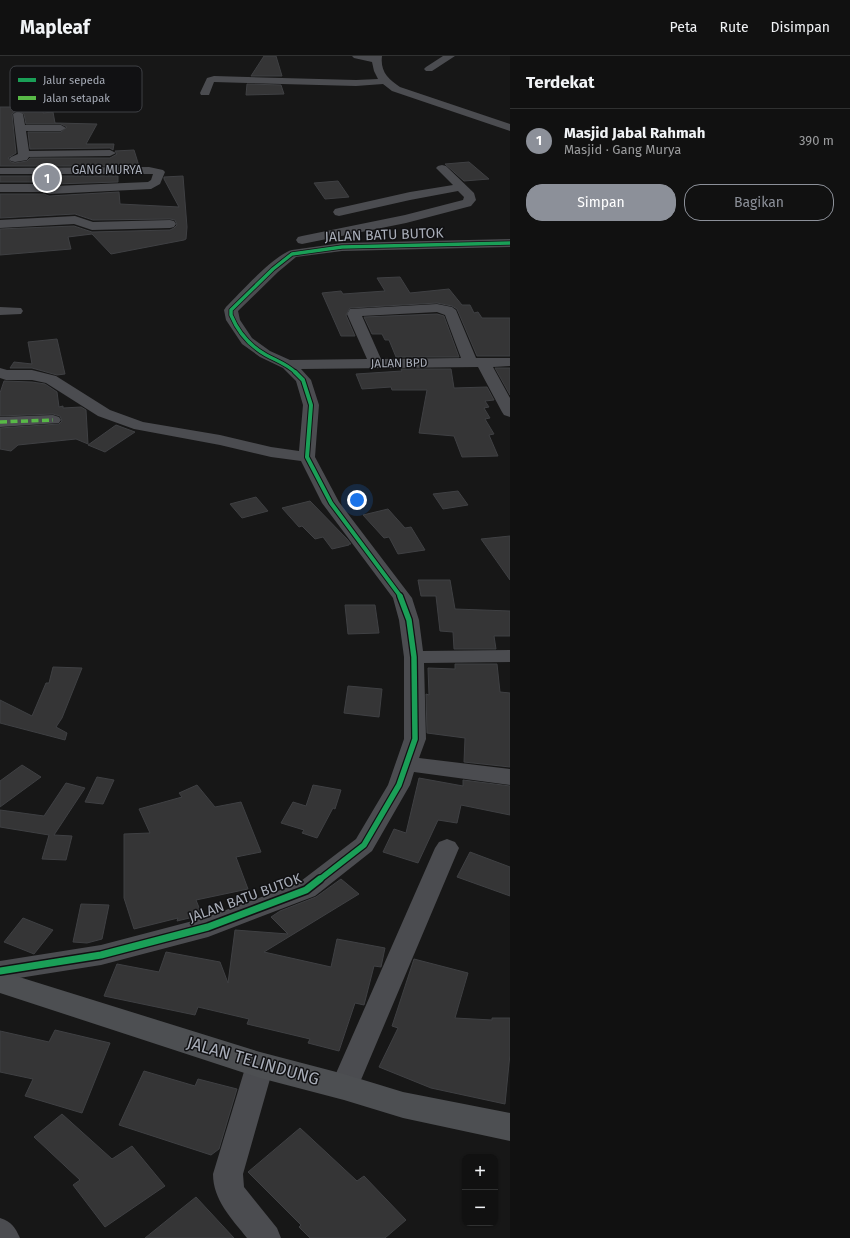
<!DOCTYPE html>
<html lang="id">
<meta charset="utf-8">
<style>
body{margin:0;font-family:"Fira Sans",sans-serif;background:#1a1a1a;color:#f1f3f6}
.controls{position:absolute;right:12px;bottom:12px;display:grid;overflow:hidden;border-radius:8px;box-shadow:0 1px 3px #0004}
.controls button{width:36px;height:36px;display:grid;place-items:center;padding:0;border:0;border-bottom:1px solid #303131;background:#111;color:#f1f3f6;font:20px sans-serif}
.you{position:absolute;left:357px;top:444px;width:14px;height:14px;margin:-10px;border:3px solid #fff;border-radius:50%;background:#1a73e8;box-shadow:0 0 0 6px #1a73e833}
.badge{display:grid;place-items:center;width:26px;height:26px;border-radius:50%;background:#8c9099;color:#fff;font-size:13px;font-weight:700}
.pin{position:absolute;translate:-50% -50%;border:2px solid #fff;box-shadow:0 1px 4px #0006}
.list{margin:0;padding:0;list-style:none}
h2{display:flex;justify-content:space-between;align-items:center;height:52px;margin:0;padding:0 16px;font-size:17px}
h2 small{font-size:13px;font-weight:400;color:#9c9d9f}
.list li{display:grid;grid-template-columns:26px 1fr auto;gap:12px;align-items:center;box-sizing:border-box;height:64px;padding:0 16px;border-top:1px solid #303131}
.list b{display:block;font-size:15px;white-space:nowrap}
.list p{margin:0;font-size:13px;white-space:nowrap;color:#9c9d9f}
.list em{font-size:13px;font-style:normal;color:#9c9d9f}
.actions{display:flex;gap:8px;padding:12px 16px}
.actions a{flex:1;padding:9px 0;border:1px solid #8c9099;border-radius:16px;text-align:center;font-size:14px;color:#8c9099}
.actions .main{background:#8c9099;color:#fff}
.map{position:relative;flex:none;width:510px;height:1182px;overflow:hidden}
header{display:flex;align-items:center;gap:24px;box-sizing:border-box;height:56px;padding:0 20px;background:#111;border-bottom:1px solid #303131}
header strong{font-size:19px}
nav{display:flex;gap:22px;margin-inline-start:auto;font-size:14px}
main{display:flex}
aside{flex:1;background:#111}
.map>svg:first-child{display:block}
.building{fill:#353536;stroke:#3f4043}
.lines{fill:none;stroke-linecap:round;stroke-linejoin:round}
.minor{fill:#4b4c50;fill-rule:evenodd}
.major{fill:#4d4f52;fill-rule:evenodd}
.quiet{stroke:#58b947;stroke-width:3.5;stroke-dasharray:7 3.5;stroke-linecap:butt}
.cycleway-far3-casing{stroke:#111113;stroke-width:5}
.cycleway-far2-casing{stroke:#111113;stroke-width:6}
.cycleway-far1-casing{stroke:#111113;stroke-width:8}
.cycleway-casing{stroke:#111113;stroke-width:10}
.cycleway-far3{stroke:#1a9f57;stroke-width:3.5}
.cycleway-far2{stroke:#1a9f57;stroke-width:4}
.cycleway-far1{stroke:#1a9f57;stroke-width:5.5}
.cycleway{stroke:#1a9f57;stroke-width:7}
.labels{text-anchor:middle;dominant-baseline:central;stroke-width:3;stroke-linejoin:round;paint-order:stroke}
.far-street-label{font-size:12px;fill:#a8adb8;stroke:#111113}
.street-label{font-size:14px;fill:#a8adb8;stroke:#111113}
.near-street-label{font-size:17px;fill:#a8adb8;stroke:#111113}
.key{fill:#111113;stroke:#3e4045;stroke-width:1}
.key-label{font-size:11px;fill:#a8adb8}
</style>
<header>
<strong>Mapleaf</strong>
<nav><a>Peta</a><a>Rute</a><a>Disimpan</a></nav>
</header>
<main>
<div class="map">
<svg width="510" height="1182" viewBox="0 0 510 1182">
<rect width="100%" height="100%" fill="#171717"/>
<path class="building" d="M264 0H276L282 20H251Z
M247 28 281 29 284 38 246 39Z
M0 51H32V52H44L43 57 53 56 55 67 97 68 86 88H114L113 94 110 92 30 93 28 76H61L67 71 61 68H26L24 58 17 54 12 58 16 97 8 102 11 106 15 107 27 105 30 102H110L117 98 115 95 134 94 139 110H0Z
M469 106 489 123 464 125 445 108Z
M0 120H118V126L54 128 49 126H0Z
M183 120 187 171 186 183 184 184 111 198 92 178 68 181 71 193 0 199V173L74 170 92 176 170 174 174 172 177 169 175 164 170 163 93 164 75 158 0 162V138H44L49 140 119 136 120 148 179 151 164 123V121Z
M338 125 349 141 325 143 314 127Z
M400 221 410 237 449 233 462 249H470L474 257 478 256 482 262H510V300H477L457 253 452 250 437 247 350 252 346 259 355 280H341L322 237 341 235 343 238 385 235 377 222Z
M437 258 444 260 459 301H396L389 284H385L382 278H372L364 261Z
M57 283 65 318 57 319 32 312H10L14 306 32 308 28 286Z
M495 312H510V339Z
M401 313H451L454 332 487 331 494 344 485 345 489 351 484 352 490 362 485 363 494 378 489 379 498 400 462 401 454 380 419 377 427 334H392L391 331 362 333 356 318 402 315Z
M4 325 32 326 45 328 57 336 59 351 63 350V352L81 351 86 354 88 388 76 383 18 389 11 395 0 393V372L59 368 62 365 60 360 53 358 0 360V337Z
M116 369 135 376 105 396 88 389Z
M458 435 468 449 443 453 433 438Z
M256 441 268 455 242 462 230 448Z
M310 445 347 483 351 488H349V489L332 493 323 481 315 483 302 470 299 471 282 452Z
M388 453 405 472 411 471 425 494 398 498 389 481 384 482 363 459Z
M510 480V524L481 483Z
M418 524H450L455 553 510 555V580H494L496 593H454L453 576 440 575 436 540H421Z
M345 549H375L379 577 348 578Z
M455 608H497L500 636 510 637V711L464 706 465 682 427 677 426 638 429 639 428 612 455 613Z
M53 611 82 612 62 662 56 671 67 677 65 684 0 667V644L32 660 46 627H49Z
M348 630 382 633 379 661 344 657Z
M22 709 41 721 0 751V725Z
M97 721 114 724 103 748 85 746Z
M419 722 463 730V724L510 730V759L461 749 457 767 438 764 418 807 383 796 394 773 406 777Z
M66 727 85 732 54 779 72 780 66 804 42 803 49 779 0 771V754L44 760Z
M197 729 215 751 241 746 261 796 236 801 248 833 196 844 202 859 177 865 178 862 134 873 124 842V778L150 777 139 753 182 741 179 737Z
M313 729 341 734 335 753 333 752 317 782 302 777 304 774 281 767 293 746 306 750Z
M470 796 510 811V840L457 821Z
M341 823 359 838 264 896 331 911 337 883 385 892 381 911 374 910 364 949 355 947 339 995 308 987 310 983 247 968 249 963 198 951 195 959 104 940 117 908 159 916 166 896 220 906 228 927 235 874 288 878 271 861 280 855 316 841Z
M81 848 109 849 102 883 87 887 73 886Z
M23 862 53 874 34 898 4 886Z
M414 903 468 917 455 962 492 964V962H510V998L505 1048 431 1032 379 1011 398 972 392 970Z
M55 974 110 987 82 1057 25 1040 33 1023 0 1016V975L49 986Z
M144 1015 195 1030 198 1023 237 1033 219 1093 211 1099 119 1069Z
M62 1058 112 1103 132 1090 165 1130 105 1171 73 1129 80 1124 34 1081Z
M300 1072 357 1125 364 1120 406 1164 385 1182H310L299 1171 301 1169 248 1116Z
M196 1141 234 1182H145L176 1157Z"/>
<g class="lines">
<path class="minor" d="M352 0H382C380 15 388 23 400 31L510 68V75L392 35 383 28 356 30 214 26 209 39H201L200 37 207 22 214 20 356 24 378 23 374 15 372 6 354 2Z
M443 0H455L432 15H426L424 13 426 11Z
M18 55 23 58 25 69H61L66 72 61 75H26L29 95 110 94 116 97 110 100 29 101 27 104 15 106 11 105 9 103 11 101 18 98 13 58Z
M442 109 446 110 474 137 476 144 471 150 406 167 302 188 298 187 296 184 298 181 302 180 405 159 463 144 464 141 458 135 410 144 339 160 335 159 333 156 335 153 339 152 410 136 453 129 436 112 438 110Z
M149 111 163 114 165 116 160 128 151 133 49 138 44 136H0V128H49L54 130 148 126 151 124 153 118H0V112Z
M75 160 93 166 170 164 174 165 176 168 174 171 170 172 92 174 74 168 0 172V164Z
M510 183V191L342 195 296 201 278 216 238 255 240 264 252 282 270 295 290 304 367 303 347 258 350 253 437 248 452 251 456 254 476 302H510V310L493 311 510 342V361L504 359 502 356 478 311 301 313 311 324 319 349 315 401 339 446 412 542 419 564 423 595 510 594V606L424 607 426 683 419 702 510 713V729L414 716 410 729 372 795 315 840 208 881 101 909 0 925V905L101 889 204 862 297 828 356 783 388 729 404 683V601L399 564 393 542 322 447 301 405 271 401 220 389 134 373 98 360 46 327 32 324H6L0 322V312L7 314H32L56 320 110 354 143 366 220 379 271 391 299 395 303 349 296 325 283 312 260 301 242 288 226 264 224 254 226 251C240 237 275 198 292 194L342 187ZM437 256 445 259 461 302 381 303 362 260Z
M0 251 21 252 23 255 21 258 0 259Z
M53 359 59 361 61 364 59 367 0 371V361Z
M447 783 455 786 459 792 358 1031 354 1039 344 1043 334 1039 330 1031 435 792 439 786Z
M260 997 270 1001 274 1009 243 1118 244 1131 277 1172 281 1182H247C232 1163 213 1144 213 1118L246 1009 250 1001Z
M0 1162C12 1166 15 1171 20 1182H0Z"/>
<path class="major" d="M0 915 260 996 344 1018 403 1036 510 1057V1085L403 1062 344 1044 260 1022 0 937Z"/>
<path class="quiet" d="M0 366 53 364"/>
<defs>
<path id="cycleway-far3" d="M296 317C287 308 277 305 266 299 250 290 238 276 231 259V254L273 213 292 198 342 191 510 187"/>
<path id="cycleway-far2" d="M295 316 303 324 311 349 307 401 331 447 401 541"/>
<path id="cycleway-far1" d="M319 824 364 789 399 729 415 683 414 601 409 564 400 540"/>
<path id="cycleway" d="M0 915 101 899 208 871 306 834 320 823"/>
</defs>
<use href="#cycleway-far3" class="cycleway-far3-casing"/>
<use href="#cycleway-far2" class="cycleway-far2-casing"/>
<use href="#cycleway-far1" class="cycleway-far1-casing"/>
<use href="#cycleway" class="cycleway-casing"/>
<use href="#cycleway-far3" class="cycleway-far3"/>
<use href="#cycleway-far2" class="cycleway-far2"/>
<use href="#cycleway-far1" class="cycleway-far1"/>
<use href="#cycleway" class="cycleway"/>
</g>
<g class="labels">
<g class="far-street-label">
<text x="107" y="114">GANG MURYA</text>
<text transform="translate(399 307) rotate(-1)">JALAN BPD</text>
</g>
<g class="street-label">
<text transform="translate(384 179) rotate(-2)">JALAN BATU BUTOK</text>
<text transform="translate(245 842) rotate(-20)">JALAN BATU BUTOK</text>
</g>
<g class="near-street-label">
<text transform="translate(253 1005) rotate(16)">JALAN TELINDUNG</text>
</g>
</g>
<rect x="10" y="10" width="132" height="46" rx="6" class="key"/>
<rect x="18" y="22" width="18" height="4" fill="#1a9f57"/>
<rect x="18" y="40" width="18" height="4" fill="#58b947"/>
<g class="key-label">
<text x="43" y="28">Jalur sepeda</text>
<text x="43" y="46">Jalan setapak</text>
</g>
</svg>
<div class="controls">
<button>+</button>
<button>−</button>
</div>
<div class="you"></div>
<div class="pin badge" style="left:47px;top:122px">1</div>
</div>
<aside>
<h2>Terdekat<small></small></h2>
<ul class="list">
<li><span class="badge">1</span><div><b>Masjid Jabal Rahmah</b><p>Masjid · Gang Murya</p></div><em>390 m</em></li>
</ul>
<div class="actions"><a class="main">Simpan</a><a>Bagikan</a></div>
</aside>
</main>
